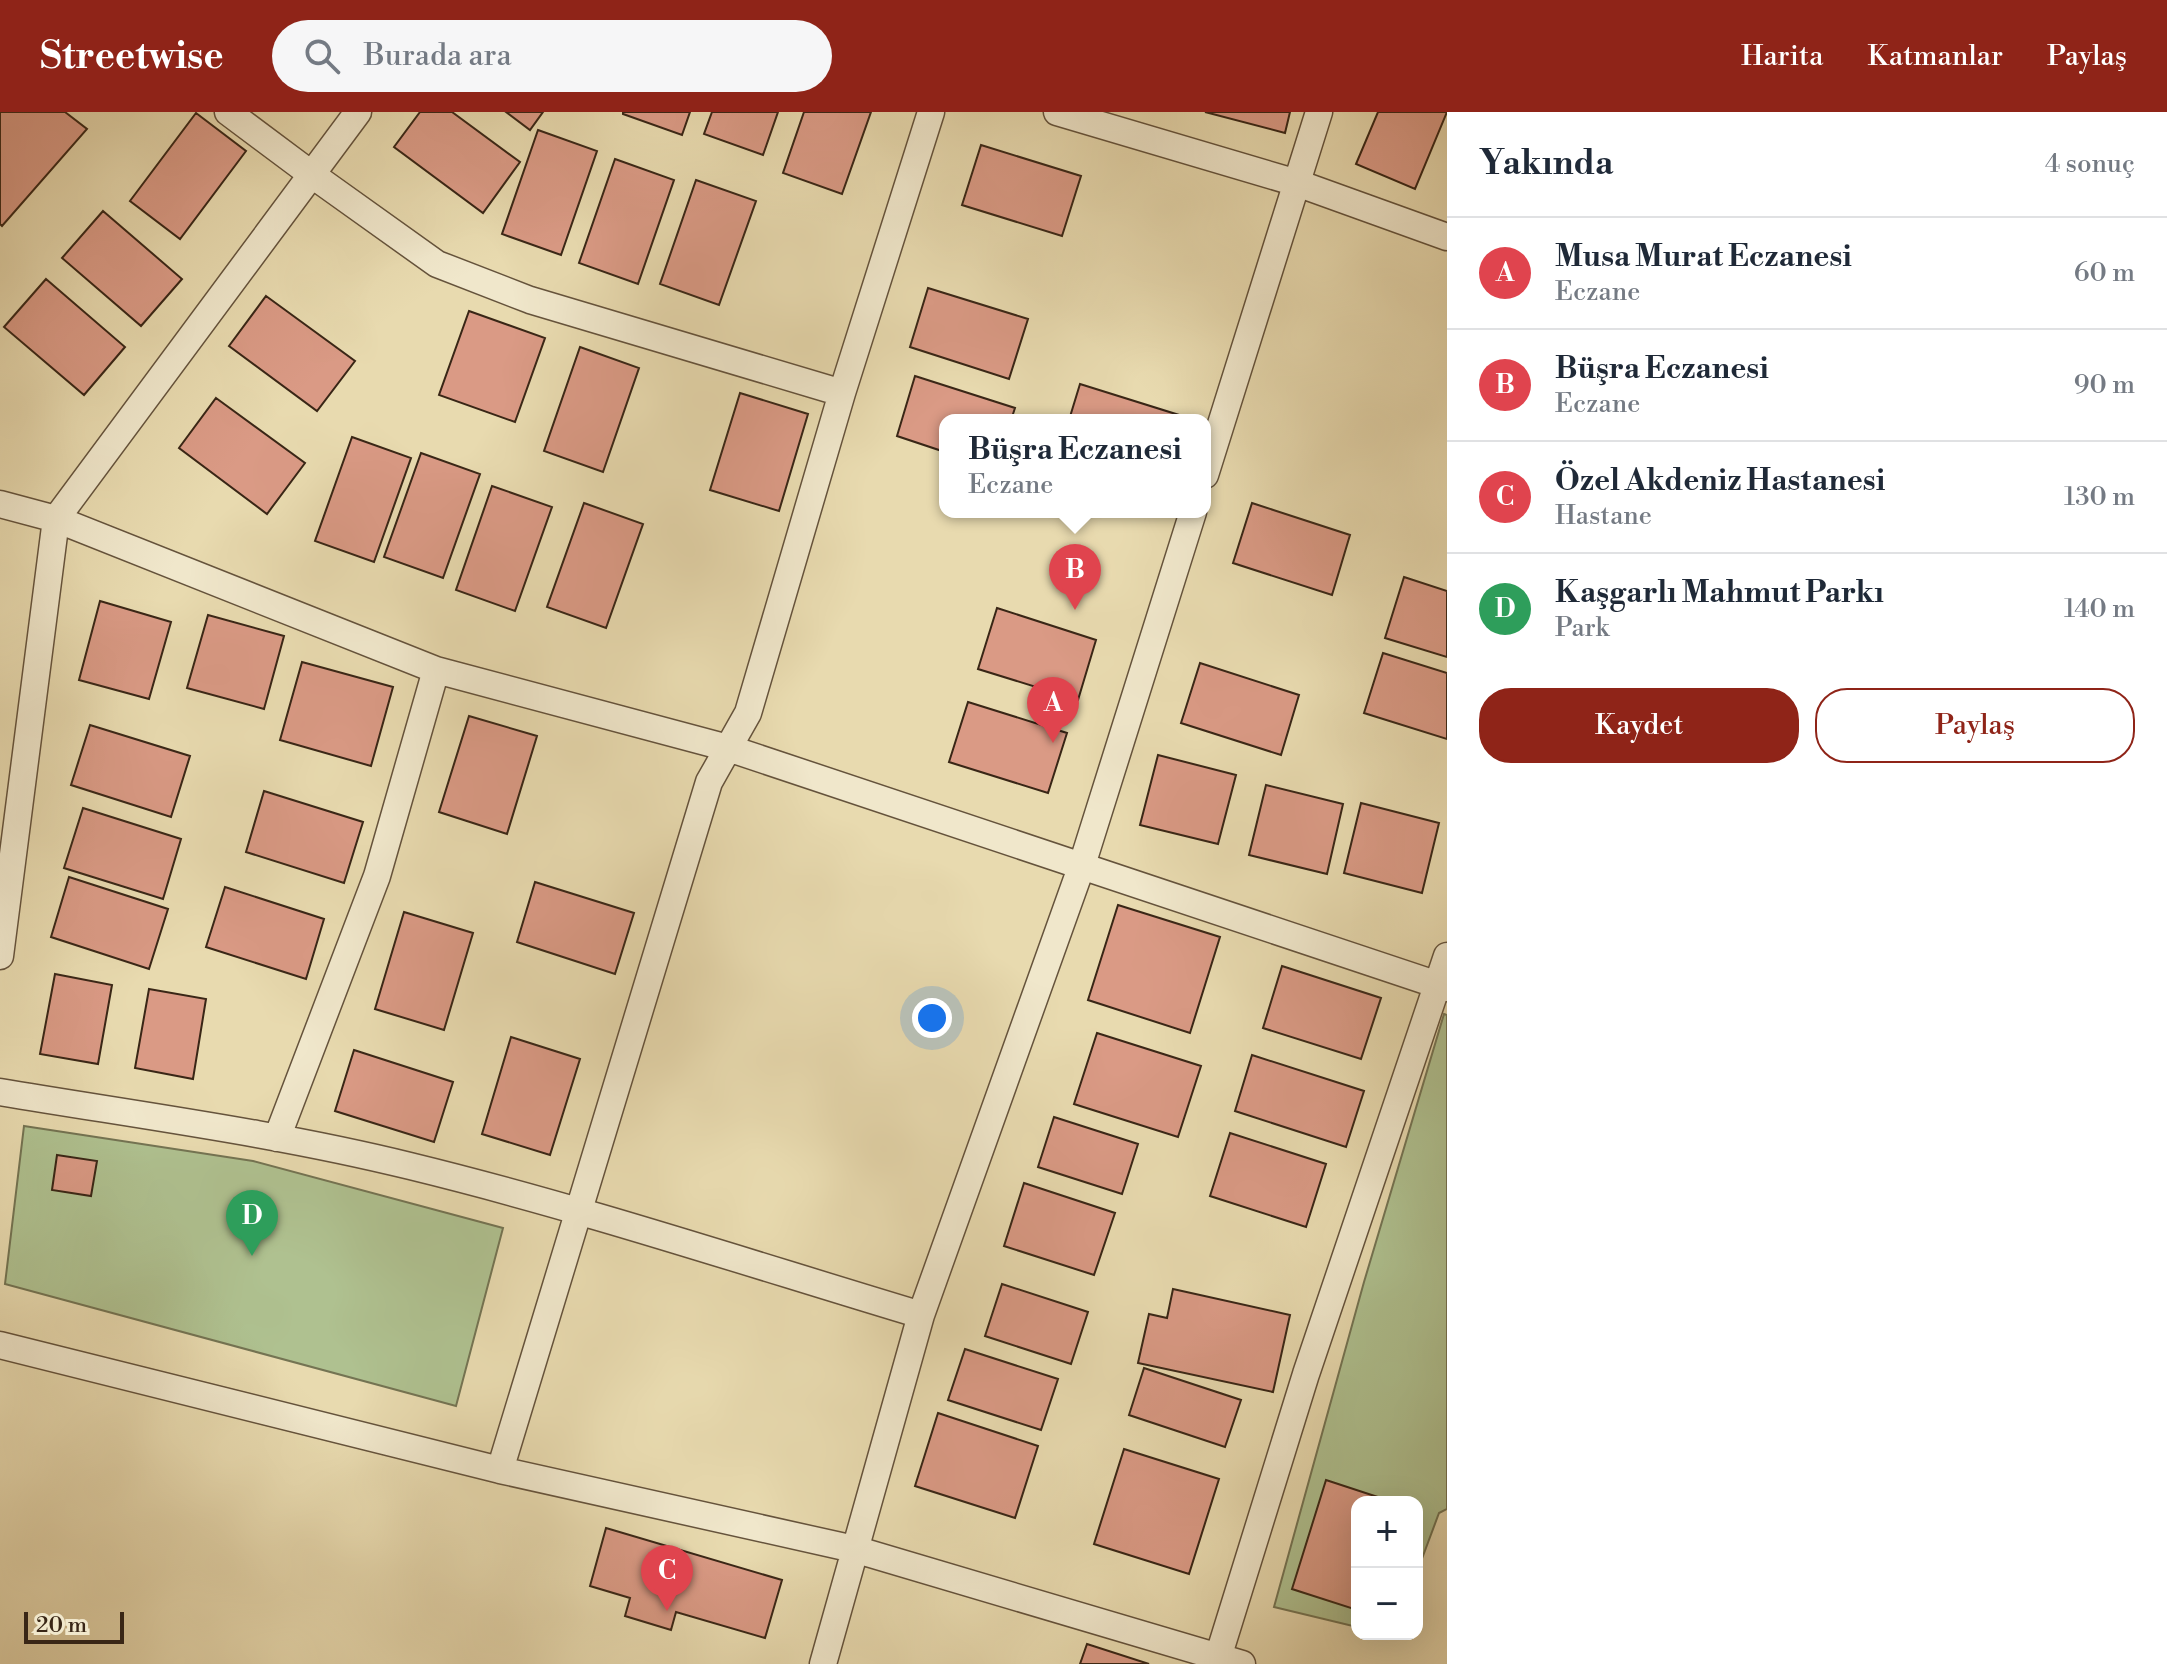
<!DOCTYPE html>
<html lang="tr">
<meta charset="utf-8">
<style>
body{margin:0;font-family:"Libre Bodoni",serif;background:#f6f6f7;color:#1f2937}
.controls{position:absolute;right:24px;bottom:24px;display:grid;overflow:hidden;border-radius:16px;box-shadow:0 8px 32px #0002}
.controls button{width:72px;height:72px;display:grid;place-items:center;padding:0;border:0;border-bottom:2px solid #e0e1e3;background:#fff;color:#1f2937;font:40px sans-serif}
.scale{position:absolute;left:24px;bottom:20px;width:100px;box-sizing:border-box;padding-left:8px;border:4px solid #392616;border-top:0;font-size:22px;line-height:28px;white-space:nowrap;color:#392616;-webkit-text-stroke:6px #f0e7cb;paint-order:stroke}
.you{position:absolute;left:932px;top:906px;width:28px;height:28px;margin:-20px;border:6px solid #fff;border-radius:50%;background:#1a73e8;box-shadow:0 0 0 12px #1a73e833}
.badge{display:grid;place-items:center;width:52px;height:52px;border-radius:50%;background:#8f2418;color:#fff;font-size:26px;font-weight:700}
.pin{position:absolute;translate:-50% -66px;filter:drop-shadow(0 2px 4px #0008)}
.pin::after{content:'';position:absolute;top:42px;width:28px;height:24px;background:inherit;clip-path:polygon(0 0,100% 0,50% 100%)}
.popup{position:absolute;left:939px;top:302px;width:272px;height:104px;box-sizing:border-box;display:grid;place-content:center;border-radius:16px;background:#fff;filter:drop-shadow(0 2px 6px #0005);font-size:26px;white-space:nowrap;color:#747a83}
.popup b{font-size:30px;color:#1f2937}
.popup::after{content:'';position:absolute;left:50%;top:100%;margin-left:-16px;border:16px solid transparent;border-top-color:#fff}
.list{margin:0;padding:0;list-style:none}
h2{display:flex;justify-content:space-between;align-items:center;height:104px;margin:0;padding:0 32px;font-size:34px}
h2 small{font-size:26px;font-weight:400;color:#747a83}
.list li{display:grid;grid-template-columns:52px 1fr auto;gap:24px;align-items:center;box-sizing:border-box;height:112px;padding:0 32px;border-top:2px solid #e0e1e3}
.list b{display:block;font-size:30px;white-space:nowrap}
.list p{margin:0;font-size:26px;white-space:nowrap;color:#747a83}
.list em{font-size:26px;font-style:normal;color:#747a83}
.actions{display:flex;gap:16px;padding:24px 32px}
.actions a{flex:1;padding:18px 0;border:2px solid #8f2418;border-radius:32px;text-align:center;font-size:28px;color:#8f2418}
.actions .main{background:#8f2418;color:#fff}
.icon{flex:none;width:44px;height:44px;fill:none;stroke:currentColor;stroke-width:2;stroke-linecap:round;stroke-linejoin:round}
.map{position:relative;flex:none;width:1447px;height:1552px;overflow:hidden}
header{display:flex;align-items:center;gap:48px;box-sizing:border-box;height:112px;padding:0 40px;background:#8f2418;color:#fff}
header strong{font-size:38px}
nav{display:flex;gap:44px;margin-inline-start:auto;font-size:28px}
.search{width:560px;height:72px;background:#f6f6f7;display:flex;align-items:center;gap:20px;box-sizing:border-box;padding:0 28px;border-radius:44px;color:#747a83;font-size:30px}
main{display:flex}
aside{flex:1;background:#fff}
.map>svg:first-child{display:block}
.green{fill:#afc190;stroke:#747453;stroke-width:2}
.building{fill:#da9a85;stroke:#392616;stroke-width:2}
.lines{fill:none;stroke-linecap:round;stroke-linejoin:round}
.minor-casing{stroke:#65533c;stroke-width:29}
.minor{stroke:#f0e7cb;stroke-width:26}
</style>
<header>
<strong>Streetwise</strong>
<div class="search"><svg class="icon" aria-label="search" viewBox="0 0 24 24"><circle cx="10" cy="10" r="6"/><path d="M15 15l6 6"/></svg>Burada ara</div>
<nav><a>Harita</a><a>Katmanlar</a><a>Paylaş</a></nav>
</header>
<main>
<div class="map">
<svg width="1447" height="1552" viewBox="0 0 1447 1552">
<rect width="100%" height="100%" fill="#e8daaf"/>
<filter id="stains"><feTurbulence type="fractalNoise" baseFrequency=".0025" numOctaves="4"/><feColorMatrix values="0 0 0 0 .2 0 0 0 0 .09 0 0 0 0 .02 0 0 0 .5 -.17"/></filter>
<radialGradient id="worn" r=".72"><stop offset=".6" stop-color="#630" stop-opacity="0"/><stop offset="1" stop-color="#630" stop-opacity=".3"/></radialGradient>
<path class="green" d="M1444 902 1447 903V1397L1439 1401 1417 1460V1390H1357V1515L1274 1495 1364 1170Z
M24 1014 253 1049 503 1116 456 1294 5 1172Z"/>
<path class="building" d="M0 0H65L87 17 2 114 0 112Z
M420 0H452L520 50 483 101 394 35Z
M506 0H543L530 18Z
M623 0H690L682 23 623 2Z
M712 0H778L763 43 704 22Z
M804 0H871L842 82 783 61Z
M1205 0H1290L1285 21Z
M1378 0H1447L1415 77 1356 52Z
M196 1 246 39 180 127 130 89Z
M538 18 597 39 561 143 502 122Z
M981 33 1081 64 1062 124 962 93Z
M615 47 674 68 638 172 579 151Z
M696 68 756 89 719 193 660 172Z
M103 99 182 167 141 214 62 146Z
M46 167 125 235 84 283 4 215Z
M928 176 1028 207 1009 267 910 235Z
M266 184 355 249 317 299 229 234Z
M469 199 545 226 515 310 439 283Z
M580 235 639 256 603 360 544 339Z
M915 264 1015 296 1011 308H945V340L897 324Z
M1080 272 1179 303 1177 308H1069Z
M740 281 808 302 779 399 710 378Z
M216 286 305 351 267 402 179 336Z
M352 325 411 346 374 450 315 429Z
M421 341 480 362 443 466 384 445Z
M492 374 552 395 515 499 456 478Z
M584 391 643 412 606 516 547 495Z
M1252 391 1350 423 1332 483 1233 451Z
M1404 465 1447 479V545L1385 526Z
M100 489 171 510 149 587 79 568Z
M997 496 1096 528 1078 588 978 557Z
M208 503 284 524 264 597 187 576Z
M1383 541 1447 561V627L1364 601Z
M302 550 393 575 371 654 280 628Z
M1200 551 1299 583 1281 643 1181 611Z
M968 590 1067 621 1048 681 949 650Z
M469 604 537 624 507 722 439 700Z
M90 613 190 644 171 705 71 673Z
M1158 643 1236 663 1218 732 1140 713Z
M1266 673 1343 692 1327 762 1249 743Z
M264 679 363 710 344 771 246 740Z
M1361 691 1439 711 1422 781 1344 761Z
M83 696 181 727 163 787 64 756Z
M69 765 168 797 149 857 51 825Z
M535 770 634 801 615 862 517 830Z
M225 775 324 807 306 867 206 835Z
M1118 793 1220 825 1190 921 1088 888Z
M404 800 473 821 444 918 375 897Z
M1282 854 1381 886 1361 947 1263 916Z
M55 862 112 873 98 952 40 942Z
M149 877 206 887 193 967 135 956Z
M1097 921 1201 954 1178 1025 1074 992Z
M511 925 580 947 550 1043 482 1022Z
M354 938 453 970 434 1030 335 999Z
M1252 943 1364 979 1346 1035 1235 999Z
M1054 1005 1138 1032 1122 1082 1038 1055Z
M1230 1021 1326 1052 1306 1115 1210 1084Z
M57 1043 97 1049 91 1084 52 1078Z
M1024 1071 1115 1101 1094 1163 1004 1134Z
M1002 1172 1088 1200 1071 1252 985 1224Z
M1173 1177 1290 1203 1273 1280 1138 1251 1149 1202 1167 1206Z
M965 1237 1058 1267 1041 1318 948 1288Z
M1144 1256 1241 1288 1225 1335 1129 1303Z
M938 1301 1038 1334 1015 1406 915 1374Z
M1124 1337 1219 1367 1189 1462 1094 1432Z
M1326 1368 1393 1390H1357V1498L1292 1477Z
M606 1416 782 1468 765 1526 676 1500 671 1518 625 1504 630 1486 590 1474Z
M1087 1532 1149 1552H1080Z"/>
<g class="lines">
<defs>
<path id="minor" d="M228 0 311 62 437 152 530 188 842 281
M1057 0 1297 71 1447 125
M1205 363 1319 0
M0 392 56 407 436 558 728 636 1447 876
M0 844 56 407 358 0
M0 980C137 1003 276 1021 410 1054 582 1096 751 1152 921 1203
M277 1026 377 764 436 558
M0 1233 500 1358 854 1437 1242 1552
M500 1358 709 670 748 601 842 281 931 0
M823 1552 921 1203 1082 753 1193 400
M1216 1552 1306 1262 1447 844"/>
</defs>
<use href="#minor" class="minor-casing"/>
<use href="#minor" class="minor"/>
</g>
<rect width="100%" height="100%" filter="url(#stains)"/>
<rect width="100%" height="100%" fill="url(#worn)"/>
</svg>
<div class="controls">
<button>+</button>
<button>−</button>
</div>
<div class="scale">20 m</div>
<div class="you"></div>
<div class="pin badge" style="left:1053px;top:631px;background:#e0444e">A</div>
<div class="pin badge" style="left:1075px;top:498px;background:#e0444e">B</div>
<div class="popup"><b>Büşra Eczanesi</b>Eczane</div>
<div class="pin badge" style="left:667px;top:1499px;background:#e0444e">C</div>
<div class="pin badge" style="left:252px;top:1144px;background:#2e9e5b">D</div>
</div>
<aside>
<h2>Yakında<small>4 sonuç</small></h2>
<ul class="list">
<li><span class="badge" style="background:#e0444e">A</span><div><b>Musa Murat Eczanesi</b><p>Eczane</p></div><em>60 m</em></li>
<li><span class="badge" style="background:#e0444e">B</span><div><b>Büşra Eczanesi</b><p>Eczane</p></div><em>90 m</em></li>
<li><span class="badge" style="background:#e0444e">C</span><div><b>Özel Akdeniz Hastanesi</b><p>Hastane</p></div><em>130 m</em></li>
<li><span class="badge" style="background:#2e9e5b">D</span><div><b>Kaşgarlı Mahmut Parkı</b><p>Park</p></div><em>140 m</em></li>
</ul>
<div class="actions"><a class="main">Kaydet</a><a>Paylaş</a></div>
</aside>
</main>
